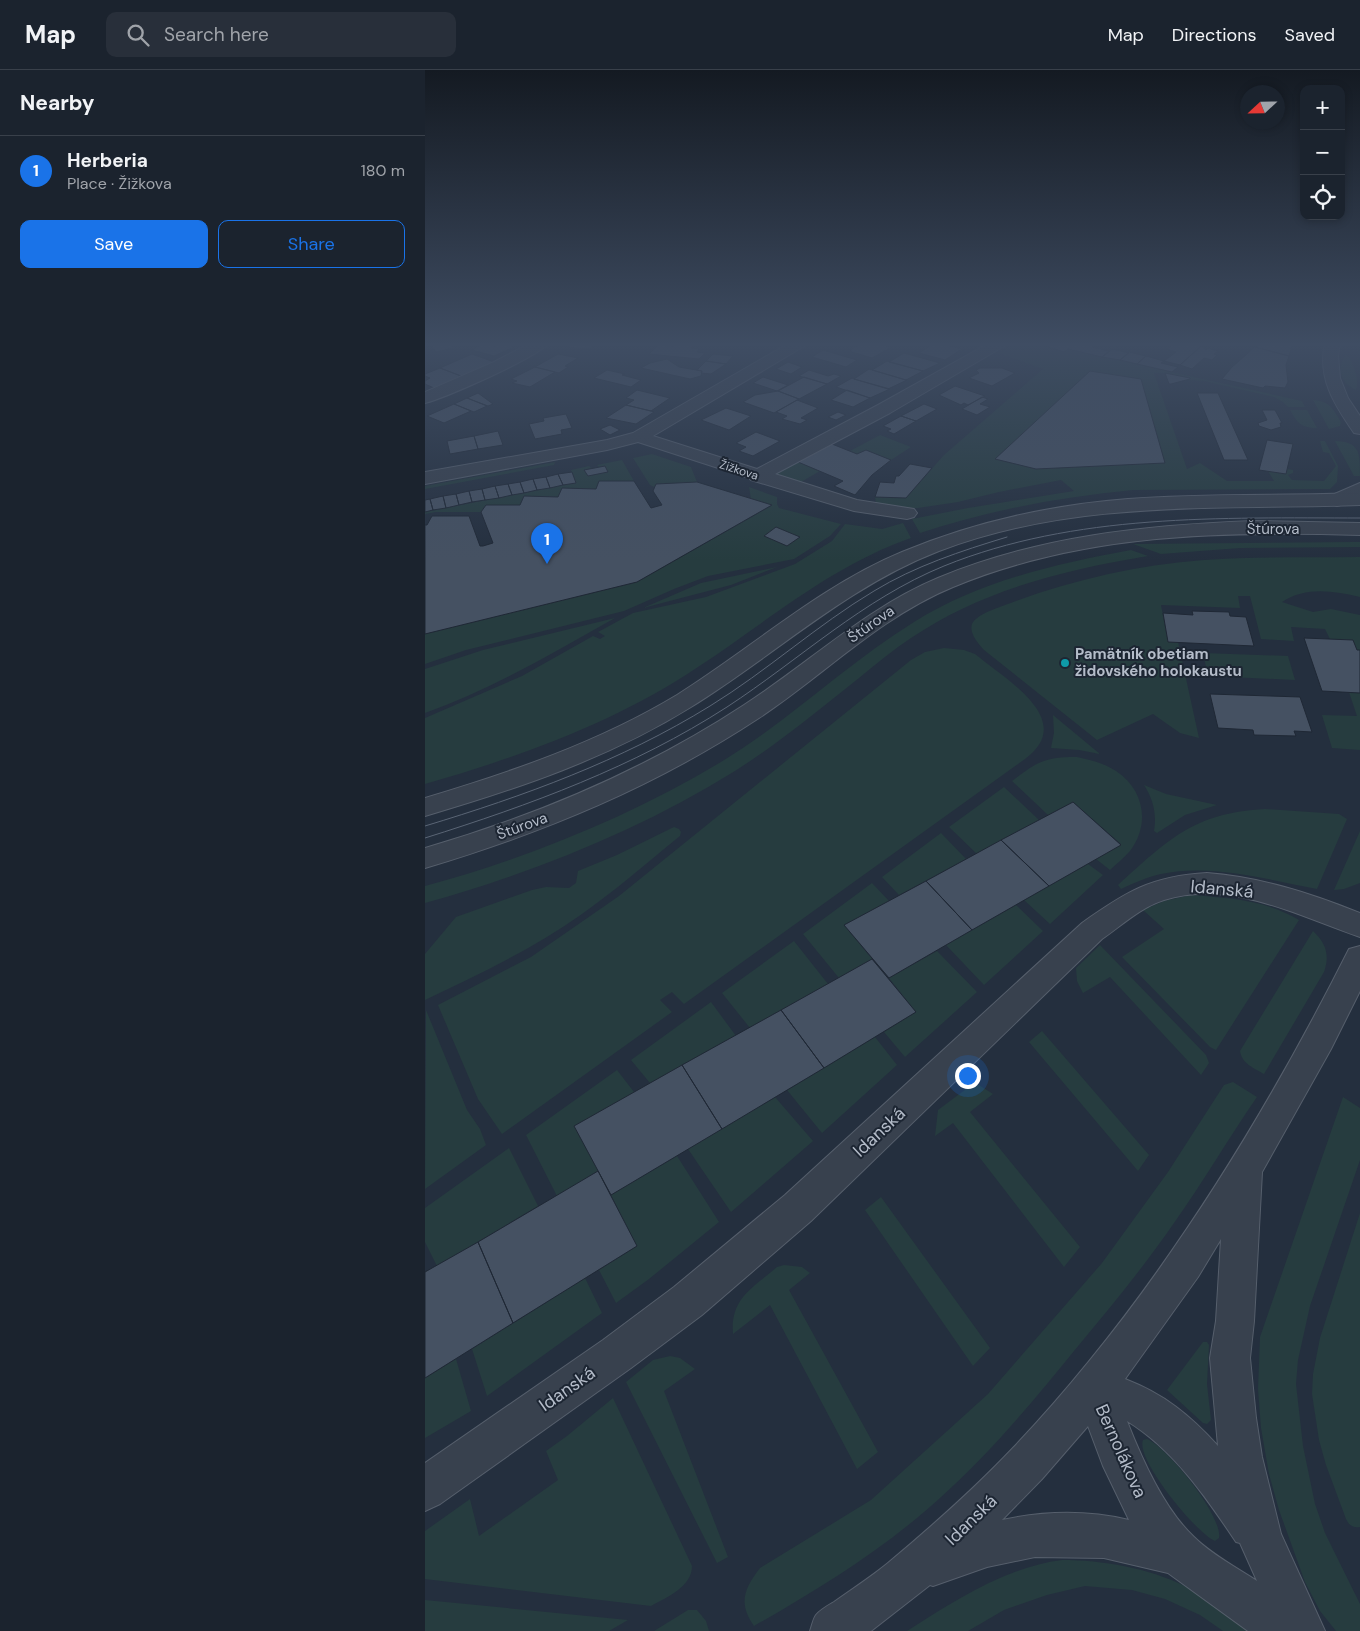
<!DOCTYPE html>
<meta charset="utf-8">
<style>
body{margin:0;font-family:"DM Sans",sans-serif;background:#282f3a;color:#f1f3f6}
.controls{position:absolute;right:15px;top:15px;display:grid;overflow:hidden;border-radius:10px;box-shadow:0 2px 8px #0003}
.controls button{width:45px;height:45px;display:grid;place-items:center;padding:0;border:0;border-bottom:1px solid #39404a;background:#1b232e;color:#f1f3f6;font:25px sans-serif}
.compass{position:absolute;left:815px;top:15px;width:45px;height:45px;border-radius:50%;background:#1b232e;box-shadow:0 2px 8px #0003;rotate:248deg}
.you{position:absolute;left:542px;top:1005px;width:18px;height:18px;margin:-12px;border:4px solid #fff;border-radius:50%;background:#1a73e8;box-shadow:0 0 0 8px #1a73e833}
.badge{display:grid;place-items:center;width:32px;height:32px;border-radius:50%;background:#1a73e8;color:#fff;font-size:16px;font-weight:700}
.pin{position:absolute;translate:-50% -41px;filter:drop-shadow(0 1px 2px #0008)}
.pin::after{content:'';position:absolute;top:26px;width:18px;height:15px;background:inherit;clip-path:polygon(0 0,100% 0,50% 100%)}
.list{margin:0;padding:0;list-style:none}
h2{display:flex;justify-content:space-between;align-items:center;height:65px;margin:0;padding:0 20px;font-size:21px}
h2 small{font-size:16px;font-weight:400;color:#a0a4aa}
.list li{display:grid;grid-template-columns:32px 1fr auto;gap:15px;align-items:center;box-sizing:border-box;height:70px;padding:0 20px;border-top:1px solid #39404a}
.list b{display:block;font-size:19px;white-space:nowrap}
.list p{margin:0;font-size:16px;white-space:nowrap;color:#a0a4aa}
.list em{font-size:16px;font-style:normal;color:#a0a4aa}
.actions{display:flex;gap:10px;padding:15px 20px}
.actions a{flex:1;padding:11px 0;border:1px solid #1a73e8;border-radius:10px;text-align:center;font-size:18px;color:#1a73e8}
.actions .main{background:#1a73e8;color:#fff}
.icon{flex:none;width:28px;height:28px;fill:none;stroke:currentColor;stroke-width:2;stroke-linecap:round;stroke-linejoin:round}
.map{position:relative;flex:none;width:935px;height:1561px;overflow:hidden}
header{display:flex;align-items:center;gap:30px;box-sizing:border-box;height:70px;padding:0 25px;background:#1b232e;border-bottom:1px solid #39404a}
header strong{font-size:24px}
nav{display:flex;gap:28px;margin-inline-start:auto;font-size:18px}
.search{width:350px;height:45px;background:#282f3a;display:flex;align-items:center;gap:12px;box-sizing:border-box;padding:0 18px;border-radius:10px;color:#a0a4aa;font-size:19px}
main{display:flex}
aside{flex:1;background:#1b232e}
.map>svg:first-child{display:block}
.green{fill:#263c3f}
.building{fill:#455162;stroke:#1f2835}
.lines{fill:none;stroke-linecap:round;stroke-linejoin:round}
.minor-casing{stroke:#565f6c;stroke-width:2}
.tertiary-casing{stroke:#565f6c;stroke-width:2}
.minor{fill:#38414e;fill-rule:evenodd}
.tertiary{fill:#38414e;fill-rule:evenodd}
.tram{stroke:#5a6575;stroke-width:1}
.culture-dot{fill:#0f9aa8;stroke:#1d2633;stroke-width:2}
.labels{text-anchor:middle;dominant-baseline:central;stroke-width:4;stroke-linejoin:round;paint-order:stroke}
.far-street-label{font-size:12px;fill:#b4bcc9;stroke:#1d2633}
.street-label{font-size:15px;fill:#b4bcc9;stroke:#1d2633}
.poi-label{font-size:15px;font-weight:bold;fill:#b4bcc9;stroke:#1d2633;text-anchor:start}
.near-street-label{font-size:18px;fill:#b4bcc9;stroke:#1d2633}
</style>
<header>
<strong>Map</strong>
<div class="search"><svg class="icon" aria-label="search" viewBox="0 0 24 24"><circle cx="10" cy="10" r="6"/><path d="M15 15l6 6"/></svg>Search here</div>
<nav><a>Map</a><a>Directions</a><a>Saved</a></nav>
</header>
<main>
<aside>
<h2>Nearby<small></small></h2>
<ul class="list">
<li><span class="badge">1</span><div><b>Herberia</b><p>Place · Žižkova</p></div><em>180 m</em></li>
</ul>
<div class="actions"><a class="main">Save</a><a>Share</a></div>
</aside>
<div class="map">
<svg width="935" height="1561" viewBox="0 0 935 1561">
<rect width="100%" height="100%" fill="#242f3e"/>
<path class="green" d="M594 272H608L638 282 643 279 677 287 689 276 673 272H697L678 287 877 331 880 337H863L858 332 849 327 779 311 762 310 765 308 741 303H729L762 399 775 393 802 411H849L843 401 860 404 862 399 868 400V403L863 405 867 410 899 411 911 396 904 383 898 382 895 371H900L913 396 912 412 905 419 708 420C635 427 565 440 495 463L487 449 543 438 649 421 636 410 574 422 533 432 493 438 474 439 451 434 450 427 481 428 519 385 618 299 574 283Z
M921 284C928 291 935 310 931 320 915 313 911 298 921 284Z
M888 330C905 331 908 339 916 352L915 356 904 359Z
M865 340H882L892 358C877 358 872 353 865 340Z
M455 365 486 377 466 390 441 380 432 384 425 381Z
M910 371C935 372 935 382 935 406H929Z
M227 384 266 397 272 412 231 414 229 417 225 415 208 388Z
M197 390 209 411H174L171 419 137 418 133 427 99 426 95 435H61L57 442H11L0 444V442L150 413 146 400 164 396 166 398 159 400 163 406 182 402 180 396 174 397 172 395Z
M130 392 129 395 0 419V416Z
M373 392 395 401 376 412 347 407Z
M324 417 352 427V434L354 438 416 454 405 466 369 489 283 506 249 519 199 541 41 580 0 594V564L212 512 346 436 326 429Z
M478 453 486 468C406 496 343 551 273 597 191 652 95 687 0 714V648L97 606 168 566 175 569 180 566 173 562 208 543 281 527 370 494 407 471 420 454 457 459Z
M929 472H935V477L815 478 736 484 708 474Z
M706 480 723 486C639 500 557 520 486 568 468 580 451 594 434 608 394 640 354 673 310 701 215 760 108 803 0 833V816C103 788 204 747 296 692 364 651 421 594 489 552 555 511 630 494 706 480Z
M935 487V527C909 521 881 516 857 532L888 542 906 539 935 545V580H932L928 570 905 569 900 559 866 557 869 571 836 569 825 526H813L815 538 736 535 743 572H753L774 668 755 663 728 644 672 670 559 580C553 573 544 564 547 554 552 544 570 539 580 535 643 511 711 495 779 490 831 486 883 488 935 487Z
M352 497 306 515 218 538 276 513Z
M190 548C128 583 67 619 0 643V599L58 580Z
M519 578 539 580 550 584C580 609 653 650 600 689L259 934 247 922 235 930 247 942 77 1064 53 1029 13 935 106 887 194 826 486 590 500 582Z
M778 583 863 586 870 610 783 606Z
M924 622 935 623V680L907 678 897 645 932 646Z
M628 645 675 684 654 680 626 678 629 663Z
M652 687C665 690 679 693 691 701 720 720 725 755 705 781 699 788 691 794 685 800L671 789 696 774 648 732 623 745 587 711C612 692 619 687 652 687Z
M719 715 741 724 792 735 760 745 732 763 729 761C732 744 728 729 719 715Z
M579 717 614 750 552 784 524 757Z
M840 739 914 744 922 749 892 819C843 810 787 793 736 804 722 807 709 813 696 819L693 815C743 770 768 743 840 739Z
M249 757 254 759 256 762 255 766C223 792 191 820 157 844 108 879 54 904 0 930V884L31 847 107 820 121 817 144 818 151 813 153 801 192 785Z
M935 761V813L919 819 909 820Z
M516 763 541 789 474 825 457 807Z
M663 794 678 805 625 854 599 830Z
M447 813 464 831 419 855 447 889 414 908 378 864Z
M766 825C804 828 841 830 874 850L791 980 785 977 697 887 739 859 718 840 739 831Z
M591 835 618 861 559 915 521 875Z
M888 861C901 873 905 885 899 902L839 1004C829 998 817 994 815 981Z
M369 871 403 914 325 958 297 923Z
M675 875 781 985 784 993 776 1005 685 907 658 923 652 911 651 898Z
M512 881 552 922 480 987 459 962 491 942 464 908Z
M286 932 311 966 225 1013 206 990Z
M1 940 42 1040 55 1059 61 1075 0 1119Z
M617 961 724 1085 713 1101 604 972Z
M450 967 472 995 397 1063 362 1020Z
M192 1000 209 1022 173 1101 132 1126 101 1065Z
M808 1012 832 1027C803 1069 778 1112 749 1153 718 1198 684 1239 649 1281 607 1333 564 1384 515 1428 459 1479 394 1519 329 1556 313 1533 319 1519 335 1498L446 1430 563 1324 677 1193 743 1102 799 1015Z
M554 1015 568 1024 545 1042 655 1177 639 1197 528 1053 510 1066 513 1040 545 1016Z
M350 1027 388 1071 306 1142 263 1079Z
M918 1027 935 1038V1090L885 1236 873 1290 871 1314 878 1376 890 1434 900 1463 935 1534V1561H911L895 1541 880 1512 854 1440 844 1404 836 1358 833 1319 835 1267Z
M84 1078 113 1136 12 1196 0 1172V1138Z
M252 1086 294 1152 224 1209 191 1233 174 1200 212 1176 186 1125Z
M456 1127 565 1278 548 1296 440 1140Z
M935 1143V1457C927 1458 924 1455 921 1449L901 1395 894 1370 887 1324 888 1304 895 1268Z
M359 1195 377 1197 385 1203 364 1220 453 1382 432 1399 345 1235 308 1264C305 1228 328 1218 352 1197Z
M160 1208 177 1243 62 1326 47 1279Z
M778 1272H782L784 1275 782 1314 786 1350 782 1354 778 1353 742 1320Z
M245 1286 255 1288 270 1299 239 1321 303 1487 292 1493 201 1312 228 1290Z
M31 1289 46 1341 0 1368V1308Z
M188 1328 267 1496C267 1517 242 1527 226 1536L0 1509V1461L45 1429 54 1466 133 1410 121 1381 142 1366Z
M722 1369C743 1378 798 1446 794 1468L790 1471C772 1464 710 1389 718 1370Z
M637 1490C677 1490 723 1498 760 1516 780 1526 799 1542 818 1555L824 1561H798L775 1545 740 1529 707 1520 660 1516 622 1525 579 1540 543 1561H482C529 1531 581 1497 637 1490Z
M0 1530 203 1550 184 1561H0Z
M263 1540H272L281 1551 284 1561H229Z"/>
<path class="building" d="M11 272H23L28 278 11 282 5 273Z
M146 272H177L175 274H170L164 279 141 277Z
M439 272H446L467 277 447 288 427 282 425 280Z
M447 272H477L467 277Z
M511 272 537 279 520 290 494 283Z
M620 272 628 274 631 272H645L656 275 659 273 669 276 667 277 684 281 677 287 643 279 639 282 616 274Z
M751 272H767L765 274 776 276 755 295 739 291 751 282 742 279Z
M826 272H868L864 286 830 277 834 274Z
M60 273 70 276 77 273 89 277 69 286 47 280Z
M252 273 269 275 266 278 274 279 272 282 280 283 274 289 224 284 233 275 249 276Z
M776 276 781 280 783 278 793 281 789 284 792 285 787 290 779 288 767 299 755 295Z
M830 277 864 286 861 295 863 312 860 318 840 316 838 318 797 309 807 297Z
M688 279 704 283 695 290 677 287Z
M398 280 432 290 421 297 387 287Z
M704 282 721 286 712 294 695 290Z
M479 283 515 293 498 301 464 292Z
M47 284 69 292 36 306 15 298Z
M133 284 153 288 140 296 143 297 134 303 110 297Z
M288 284 308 286 301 294 281 291Z
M721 286 739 291 736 293 753 297 747 302 712 294Z
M242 289 254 297 277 301 276 306 265 309 216 298 225 293Z
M281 291 301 294 286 304 276 303 277 301 272 300Z
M462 291 498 301 481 310 447 300Z
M363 292 377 297 366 304 351 299Z
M110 297 130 302 105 317 87 313 92 311 86 309Z
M15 298 36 306 9 318 0 314V311L5 308 0 306V304Z
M555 298H577L590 303 567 316 544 308 554 303 551 300Z
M444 299 481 310H482L463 319 429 309Z
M182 300 200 304 197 305 216 310 206 317 169 308Z
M384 300 403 306 409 304 416 306 402 314 374 306Z
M665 301 716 309 740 393 611 399 570 389Z
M740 303 765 308V309L746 314H744Z
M338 307 363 315 352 321 328 313Z
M379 307 402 314 374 329 353 321Z
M427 308 429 309 465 319 445 328 411 317Z
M530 316 560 326 543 335 539 333 536 335 514 325Z
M212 320 245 328 226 341 201 335 209 330 201 328Z
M422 320 445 328 428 337 406 330Z
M353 321 374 329 349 343 318 332 330 325Z
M53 323 68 334 63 336 42 328Z
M772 323H793L823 390H799Z
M557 327 563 329 555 334 565 337 552 345 537 339Z
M42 328 62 336 49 342 29 334Z
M372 330 393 338 376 348 382 350 375 354 357 349 362 346 351 342Z
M29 334 46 341 19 353 2 346Z
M499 334 512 339 491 351 476 346Z
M201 335 226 341 229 342 211 354 181 348Z
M301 338 326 346 304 360 276 350Z
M837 340H850L857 353H855L856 357 846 360 834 356 833 353 842 350Z
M413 342 421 345 411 350 403 347Z
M141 344 147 358 136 360 137 364 110 369 104 354 119 351 118 348Z
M476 346 491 351 469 364 462 361 466 359 458 356Z
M185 355 195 360 185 365 175 359Z
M73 361 78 375 53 379 49 366Z
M331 362 355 371 328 386 314 381 321 377 311 373Z
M49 366 53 379 25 384 22 371Z
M842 370 868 374 861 404 834 400Z
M407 374 432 384 441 380 466 390 447 405 430 425 409 416 418 411 373 392Z
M485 394 507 398 481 428 450 427 455 412 469 413 471 406H474Z
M180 396 183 402 163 406 159 400Z
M147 402 151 413 138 415 133 404Z
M133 404 138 415 125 418 121 407Z
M121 407 125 418 112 420 108 409Z
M108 409 112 420 99 423 95 412Z
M174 411H209L226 438 237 435 228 421 231 414 272 412 347 435 212 512 0 564V455H2L7 446H44L55 476H58L68 473 56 442 61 435H95L99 426 133 427 137 418 171 419Z
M95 412 99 423 87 425 83 414Z
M83 414 87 425 74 428 70 416Z
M70 416 74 428 60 430 57 419Z
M57 419 60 430 47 432 44 421Z
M44 421 47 432 34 435 31 424Z
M31 424 34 435 21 438 18 426Z
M18 426 21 438 8 440 5 429Z
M5 429 8 440 0 442V430Z
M351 457 375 467 362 476 339 466Z
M767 541 804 542 805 546 821 547 829 576 743 572 738 543 768 545Z
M879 568 928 570 932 580H935V623L897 621Z
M785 624 875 627 887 662 869 661 871 666 829 665 828 660 793 658Z
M648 732 696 775 624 816 576 770Z
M576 770 624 816 547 860 501 811Z
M501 811 547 860 464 908 419 855Z
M447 889 491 942 399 998 356 940Z
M356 940 399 998 297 1059 257 995Z
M257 995 297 1059 186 1125 149 1056Z
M173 1101 212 1176 88 1253 53 1172Z
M53 1172 88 1253 0 1308V1202Z"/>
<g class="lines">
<defs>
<path id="minor" d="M107 272H125C114 287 20 328 0 333V322L69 292Z
M366 272H384L381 275 228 366 332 399 453 335 566 272H584L581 275 465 343 350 404 432 430 489 439 492 443 489 447 482 449 429 441 326 410 324 408 213 372 182 380 0 414V402L182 370 208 363Z
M900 272H915L913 286 915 308 923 328 935 346V364L929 363C909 334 892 308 900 272Z
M935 413V426L919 434 912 436 905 434 903 430 905 426Z
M782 803C835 807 885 823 935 843V867C873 846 806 809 739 830 716 837 696 856 677 869L386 1151 277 1245 206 1298 15 1434 0 1441V1393L178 1270 249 1217 360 1125 657 853C701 822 726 806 782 803Z
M935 876V921L906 979 837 1102 829 1251 825 1288 831 1348 837 1387 856 1464 900 1561H823L743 1503 679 1488 610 1487 562 1497 508 1516 505 1515 446 1561H385C387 1556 388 1549 391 1545 395 1540 404 1535 409 1532 427 1519 446 1507 463 1493 506 1457 548 1420 587 1379 725 1234 834 1058 924 879ZM796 1169 791 1251 785 1288 793 1376C765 1345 739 1324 700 1309L773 1207ZM702 1351C749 1380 781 1427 811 1472L815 1473 832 1511C812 1498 786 1484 769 1467 739 1439 717 1389 702 1351ZM663 1356 678 1396 704 1450C662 1440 619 1441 577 1450L617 1409Z"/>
<path id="tertiary" d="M935 423V435C793 440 650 429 514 481 421 517 350 585 266 637 184 688 92 719 0 746V728C87 702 174 672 252 625 327 578 395 516 477 482 549 452 626 435 703 429 780 423 858 426 935 423Z
M829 451 935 453V465C797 461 658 463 528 517 455 547 399 605 334 648 229 717 120 762 0 798V778C113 745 220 700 319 635 384 593 441 538 513 508 614 466 721 455 829 451Z"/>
</defs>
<use href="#minor" class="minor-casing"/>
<use href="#tertiary" class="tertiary-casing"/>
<use href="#minor" class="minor"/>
<use href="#tertiary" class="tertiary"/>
<path class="tram" d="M0 756C99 726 196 691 285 636 342 601 392 555 449 521 490 496 536 481 582 467
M0 768C105 735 209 697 302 637 374 590 438 529 519 496 650 443 796 448 935 448"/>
</g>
<linearGradient id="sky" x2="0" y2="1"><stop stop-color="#141a22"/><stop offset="0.56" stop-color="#3f4d63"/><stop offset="1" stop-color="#3f4d63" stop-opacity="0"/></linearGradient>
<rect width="935" height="490" fill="url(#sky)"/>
<circle class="culture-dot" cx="640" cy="593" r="5"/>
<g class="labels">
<g class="far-street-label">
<text transform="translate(314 400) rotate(18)">Žižkova</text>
</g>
<g class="street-label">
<text x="848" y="459">Štúrova</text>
<text transform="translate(446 554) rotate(-35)">Štúrova</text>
<text transform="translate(97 756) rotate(-20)">Štúrova</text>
</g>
<g class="poi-label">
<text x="650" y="584">Pamätník obetiam<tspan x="650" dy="17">židovského holokaustu</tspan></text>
</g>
<g class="near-street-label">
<text transform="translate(797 819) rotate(5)">Idanská</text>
<text transform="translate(454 1062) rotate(-43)">Idanská</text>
<text transform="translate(142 1319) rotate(-35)">Idanská</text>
<text transform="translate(696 1381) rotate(66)">Bernolákova</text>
<text transform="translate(546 1450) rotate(-44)">Idanská</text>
</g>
</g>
</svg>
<div class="controls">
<button>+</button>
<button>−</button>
<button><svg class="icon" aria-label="locate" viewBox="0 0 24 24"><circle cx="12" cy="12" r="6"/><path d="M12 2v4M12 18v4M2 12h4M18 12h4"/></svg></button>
</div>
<svg class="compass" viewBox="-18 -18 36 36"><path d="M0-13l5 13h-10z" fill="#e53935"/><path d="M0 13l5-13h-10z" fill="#a0a4aa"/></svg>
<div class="you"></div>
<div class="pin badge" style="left:122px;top:494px">1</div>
</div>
</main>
